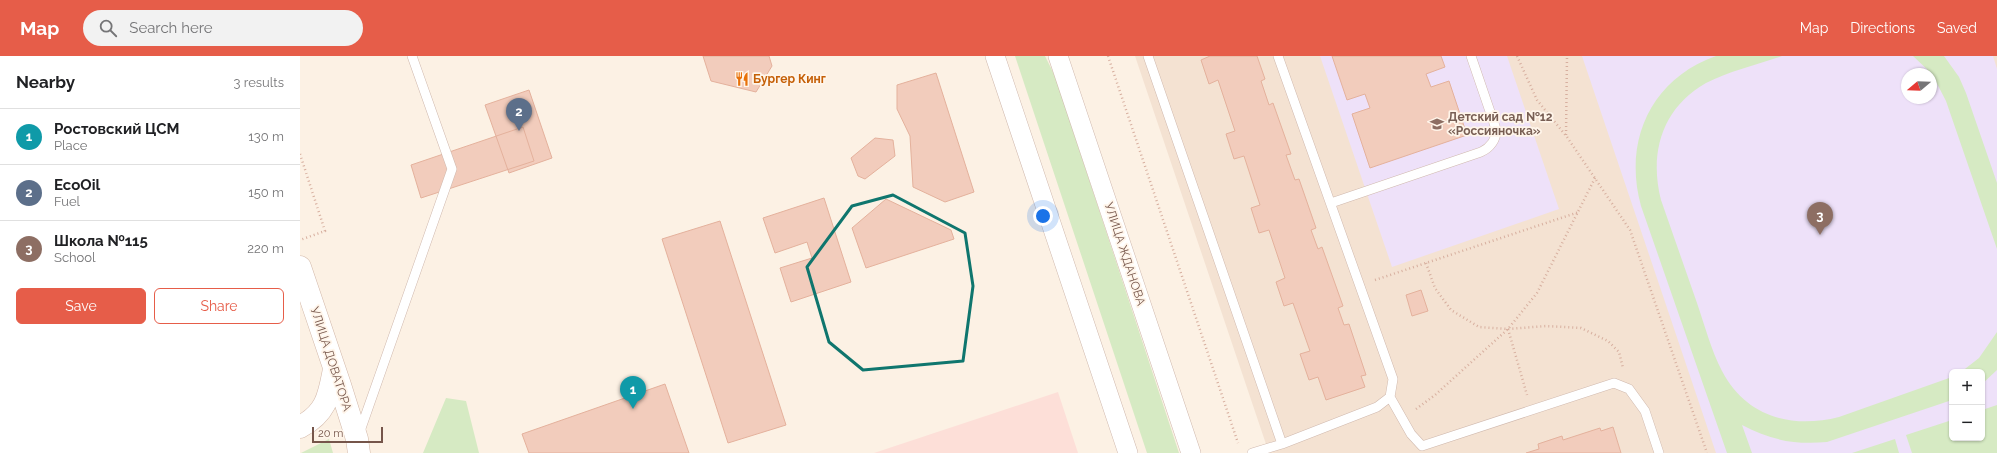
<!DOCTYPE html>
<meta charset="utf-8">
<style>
body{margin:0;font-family:Raleway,sans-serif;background:#f2f2f2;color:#202124}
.controls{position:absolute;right:12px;bottom:12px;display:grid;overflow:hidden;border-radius:6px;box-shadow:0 1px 3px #0004}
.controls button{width:36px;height:36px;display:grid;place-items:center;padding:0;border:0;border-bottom:1px solid #e0e0e0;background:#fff;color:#202124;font:20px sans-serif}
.compass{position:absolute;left:1601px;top:12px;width:36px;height:36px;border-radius:50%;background:#fff;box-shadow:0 1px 3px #0004;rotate:251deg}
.scale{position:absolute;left:12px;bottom:10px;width:71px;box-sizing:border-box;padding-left:4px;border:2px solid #75554a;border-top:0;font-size:11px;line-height:14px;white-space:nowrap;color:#75554a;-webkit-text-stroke:3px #fff5ea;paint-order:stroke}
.you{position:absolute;left:743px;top:160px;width:14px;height:14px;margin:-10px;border:3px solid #fff;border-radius:50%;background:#1a73e8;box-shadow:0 0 0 6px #1a73e833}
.badge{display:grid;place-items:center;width:26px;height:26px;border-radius:50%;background:#e65d49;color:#fff;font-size:13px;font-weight:700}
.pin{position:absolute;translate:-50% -33px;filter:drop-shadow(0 1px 2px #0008)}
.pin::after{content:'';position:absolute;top:21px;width:14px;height:12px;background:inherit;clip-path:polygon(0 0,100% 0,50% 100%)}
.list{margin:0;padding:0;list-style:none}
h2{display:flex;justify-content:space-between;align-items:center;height:52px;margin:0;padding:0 16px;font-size:17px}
h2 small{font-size:13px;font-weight:400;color:#757577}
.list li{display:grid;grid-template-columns:26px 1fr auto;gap:12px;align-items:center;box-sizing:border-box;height:56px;padding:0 16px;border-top:1px solid #e0e0e0}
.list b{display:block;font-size:15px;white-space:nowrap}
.list p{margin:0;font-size:13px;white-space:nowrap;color:#757577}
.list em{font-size:13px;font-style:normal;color:#757577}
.actions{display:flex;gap:8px;padding:12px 16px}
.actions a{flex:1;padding:9px 0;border:1px solid #e65d49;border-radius:6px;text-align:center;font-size:14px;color:#e65d49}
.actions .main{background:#e65d49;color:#fff}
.icon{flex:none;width:22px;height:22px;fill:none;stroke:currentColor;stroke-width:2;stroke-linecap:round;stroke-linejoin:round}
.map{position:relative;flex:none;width:1697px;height:397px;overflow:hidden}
header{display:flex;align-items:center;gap:24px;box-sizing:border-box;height:56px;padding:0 20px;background:#e65d49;color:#fff}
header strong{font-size:19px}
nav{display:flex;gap:22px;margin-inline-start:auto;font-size:14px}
.search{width:280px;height:36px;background:#f2f2f2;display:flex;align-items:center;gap:10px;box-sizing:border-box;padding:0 14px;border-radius:22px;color:#757577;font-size:15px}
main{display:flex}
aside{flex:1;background:#fff}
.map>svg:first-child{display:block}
.residential{fill:#f4e2d2;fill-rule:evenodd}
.commercial{fill:#fddfd8}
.education{fill:#eee1f9;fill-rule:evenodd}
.green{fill:#d6eac3}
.building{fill:#f2ccbc;stroke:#e4b19c}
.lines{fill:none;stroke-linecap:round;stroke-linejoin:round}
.lane-casing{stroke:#d0b9ae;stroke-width:10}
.street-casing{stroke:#d0b9ae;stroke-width:20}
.secondary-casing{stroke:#d3b9ab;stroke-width:23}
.path{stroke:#d7af9f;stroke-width:2.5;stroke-dasharray:1 3;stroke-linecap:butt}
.lane{stroke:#fff;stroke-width:9}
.street{stroke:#fff;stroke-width:19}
.secondary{stroke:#fff;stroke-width:22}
.marked{fill:none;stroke:#0f766e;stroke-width:3;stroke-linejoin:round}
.labels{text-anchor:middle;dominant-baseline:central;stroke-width:3.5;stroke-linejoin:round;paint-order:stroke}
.food-label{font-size:12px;font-weight:bold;fill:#c56008;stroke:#fff5ea;text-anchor:start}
.education-label{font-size:12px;font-weight:bold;fill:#785e54;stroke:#fff5ea;text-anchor:start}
.street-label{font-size:12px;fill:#75554a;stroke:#fff5ea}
</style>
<header>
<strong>Map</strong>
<div class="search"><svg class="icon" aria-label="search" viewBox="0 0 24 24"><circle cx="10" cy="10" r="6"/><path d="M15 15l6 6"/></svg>Search here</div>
<nav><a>Map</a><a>Directions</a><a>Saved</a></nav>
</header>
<main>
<aside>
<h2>Nearby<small>3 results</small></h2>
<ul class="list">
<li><span class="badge" style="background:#0f9aa8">1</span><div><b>Ростовский ЦСМ</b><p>Place</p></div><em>130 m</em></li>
<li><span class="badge" style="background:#5c6f8a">2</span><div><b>EcoOil</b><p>Fuel</p></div><em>150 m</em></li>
<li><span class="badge" style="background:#8d6e63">3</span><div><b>Школа №115</b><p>School</p></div><em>220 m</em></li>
</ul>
<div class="actions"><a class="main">Save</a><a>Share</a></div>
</aside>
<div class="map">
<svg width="1697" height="397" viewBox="0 0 1697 397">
<rect width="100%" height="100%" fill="#fcf1e4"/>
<path class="residential" d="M835 0H1697V397H969ZM1607 18H1631V42H1607ZM1652 316H1682V382H1652Z"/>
<path class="commercial" d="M758 336 778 397H574Z"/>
<path class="education" d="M1020 0H1207L1259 153 1092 211Z
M1282 0H1693L1697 13V397H1416ZM1607 18H1631V42H1607ZM1652 316H1682V382H1652Z"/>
<path class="green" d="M715 0H745L755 20 879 397H847Z
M1416 0H1482C1457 9 1429 15 1406 27 1362 52 1349 97 1361 144 1373 178 1385 213 1397 247 1405 270 1411 294 1422 315 1446 361 1492 373 1539 361L1652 321V344L1527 386C1495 389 1470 384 1442 369L1452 397H1427L1341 150C1323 85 1351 23 1416 0Z
M1613 0H1644L1659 21 1666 37 1697 127V193L1646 45 1632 18Z
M1697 276V314L1682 328V316H1661L1679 302Z
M146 342 166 345 179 397H123Z
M1697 349V397H1612L1606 379 1652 364V382H1682V354Z
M29 383 33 397H1Z
M1595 383 1599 397H1552Z"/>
<path class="building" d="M403 0H469L472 10 456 36 411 25Z
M957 0 965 23 961 25 969 49 973 47 991 98 986 99 995 124 999 123 1016 172 1011 174 1018 193 1022 191 1043 250 1038 252 1044 269 1049 268 1066 319 1061 320 1065 331 1026 344 1018 321 1009 324 1000 298 1010 295 993 247 984 250 976 226 985 222 969 174 959 177 951 152 960 149 944 100 934 103 926 78 935 75 918 24 909 28 901 4 910 0Z
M1032 0H1141L1145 11 1126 18 1131 31 1149 25 1167 79 1070 112 1052 58 1070 52 1065 38 1047 44Z
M636 17 674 136 645 146 613 131 610 80 597 53V29Z
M229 34 252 102 209 117 185 49Z
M223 71 234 105 121 142 111 109Z
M575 82 593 84 595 100 565 123 558 120 551 102Z
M524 142 551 226 491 246 480 212 512 202 507 186 475 197 463 162Z
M586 143 651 174 654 183 566 212 552 172Z
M420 165 486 369 428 387 362 183Z
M1121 234 1128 255 1112 260 1106 239Z
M365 328 389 397H229L222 378Z
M1313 371 1321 397H1226L1239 393 1238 388 1262 380 1263 384 1300 372 1301 375Z"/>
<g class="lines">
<defs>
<path id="lane" d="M848 0 982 388
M1031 147 1181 96C1190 92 1197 83 1196 73L1171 0
M1090 341 1111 378 1122 390 1314 327 1329 333 1345 355 1359 397
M59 378 152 113 112 0
M952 397 982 388 1077 351 1090 341 1093 323 978 0"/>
<path id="street" d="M695 0 828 397
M758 0 891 397"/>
<path id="secondary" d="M0 211 40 329 57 383 59 397
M0 371C27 357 29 339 34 313"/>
</defs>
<use href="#lane" class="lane-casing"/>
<use href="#street" class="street-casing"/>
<use href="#secondary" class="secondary-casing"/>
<path class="path" d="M808 0 938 387
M1217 0 1237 44 1267 81 1330 174 1407 397
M1266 79 1267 0
M0 98 25 175 0 184
M1126 207 1135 232 1151 254 1179 271 1208 273 1246 270 1281 272 1308 285 1319 296 1323 312
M1075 224 1279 156
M1208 273 1227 339
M1116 353 1135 339 1208 273 1237 237 1295 122"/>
<use href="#lane" class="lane"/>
<use href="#street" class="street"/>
<use href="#secondary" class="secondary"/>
</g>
<path class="marked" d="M593 139 665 177 673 230 663 305 563 314 529 286 507 211 552 150Z"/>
<defs>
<symbol id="restaurant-bare" viewBox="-9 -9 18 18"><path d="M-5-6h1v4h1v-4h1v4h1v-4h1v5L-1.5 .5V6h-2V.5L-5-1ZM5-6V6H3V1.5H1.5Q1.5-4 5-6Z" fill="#e8710a" stroke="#fff5ea" stroke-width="2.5" paint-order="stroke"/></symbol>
<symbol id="school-bare" viewBox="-9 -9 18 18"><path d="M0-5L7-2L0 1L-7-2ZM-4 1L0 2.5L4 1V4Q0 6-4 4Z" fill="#8d6e63" stroke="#fff5ea" stroke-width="2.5" paint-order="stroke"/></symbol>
</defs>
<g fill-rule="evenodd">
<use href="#restaurant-bare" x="432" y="13" width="20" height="20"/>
<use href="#school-bare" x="1127" y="58" width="20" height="20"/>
</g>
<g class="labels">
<g class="food-label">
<text x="453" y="23">Бургер Кинг</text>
</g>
<g class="education-label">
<text x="1148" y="61">Детский сад №12<tspan x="1148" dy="14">«Россияночка»</tspan></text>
</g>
<g class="street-label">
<text transform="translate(825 198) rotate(72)">УЛИЦА ЖДАНОВА</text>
<text transform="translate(31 303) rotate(72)">УЛИЦА ДОВАТОРА</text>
</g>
</g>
</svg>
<div class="controls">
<button>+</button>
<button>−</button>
</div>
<svg class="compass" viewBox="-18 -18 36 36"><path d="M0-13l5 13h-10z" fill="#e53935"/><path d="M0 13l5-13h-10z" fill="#757577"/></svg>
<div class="scale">20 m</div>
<div class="you"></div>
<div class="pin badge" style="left:333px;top:353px;background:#0f9aa8">1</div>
<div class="pin badge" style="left:219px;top:75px;background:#5c6f8a">2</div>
<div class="pin badge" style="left:1520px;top:179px;background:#8d6e63">3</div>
</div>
</main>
